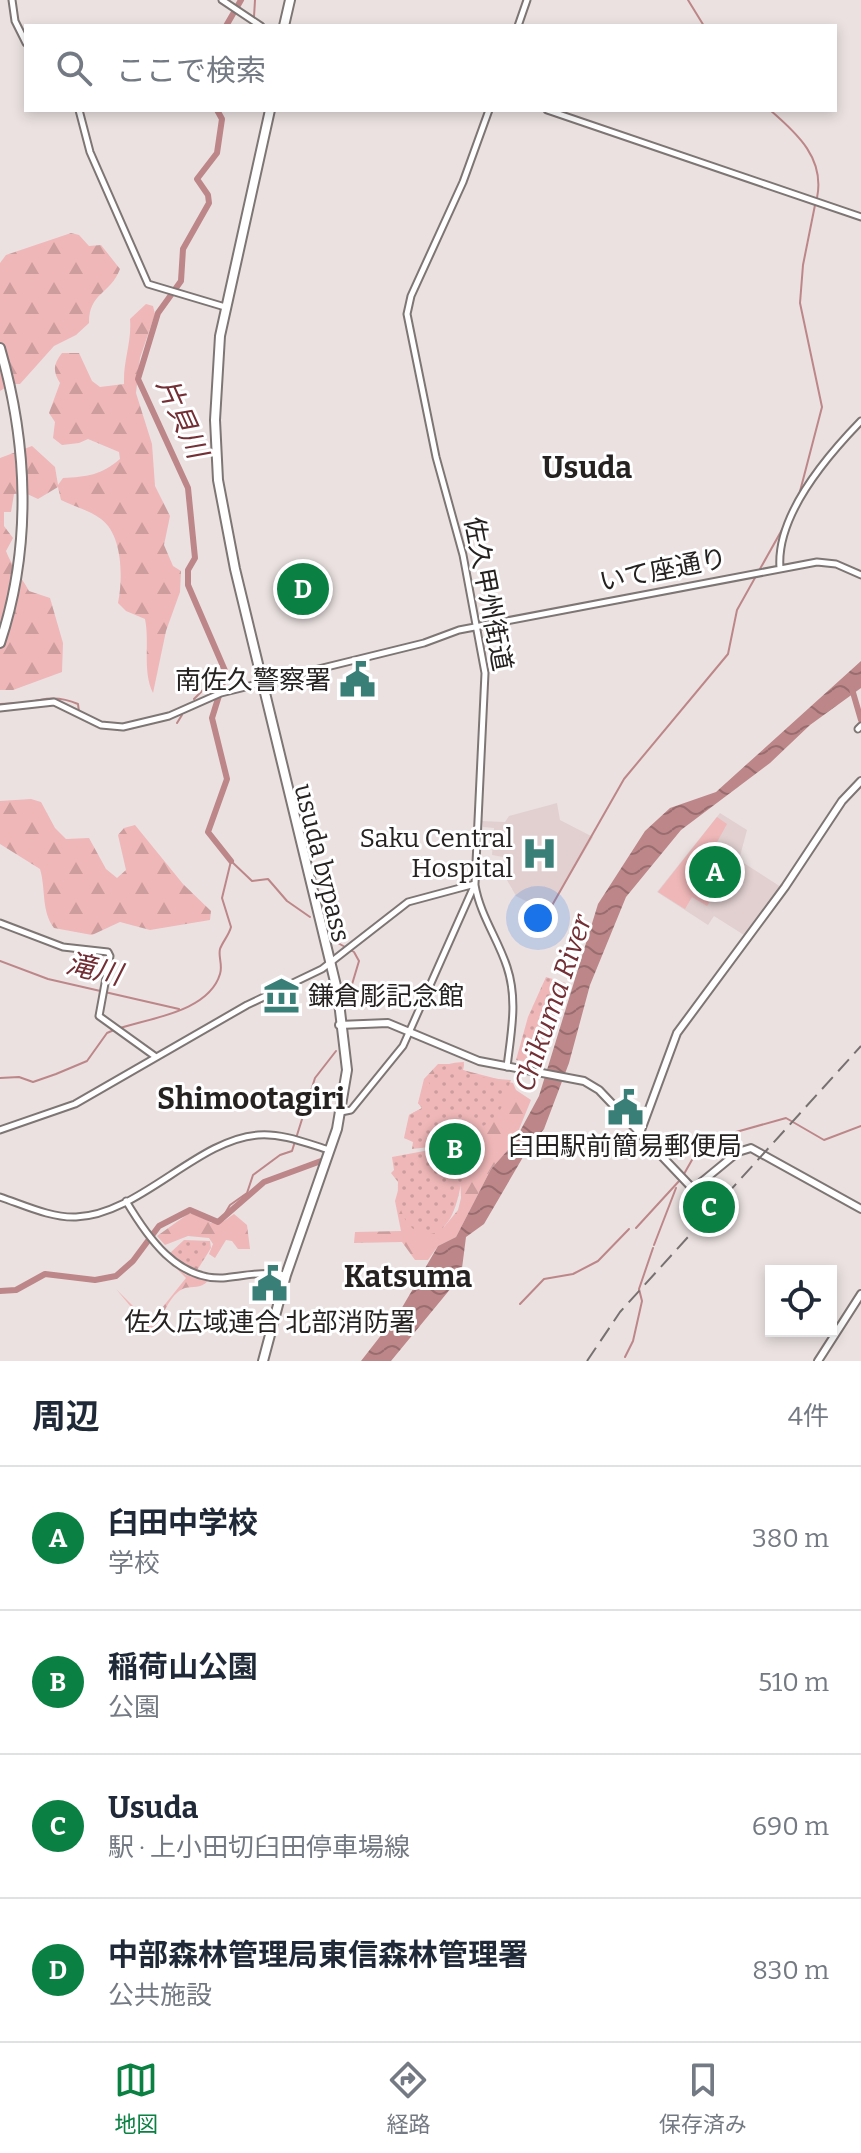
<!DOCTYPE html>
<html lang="ja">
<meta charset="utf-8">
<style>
body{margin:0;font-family:Bitter,"Noto Sans JP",serif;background:#f2f2f3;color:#1f2937}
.controls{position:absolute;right:24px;bottom:24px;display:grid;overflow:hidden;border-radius:0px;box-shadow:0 4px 12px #0003}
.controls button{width:72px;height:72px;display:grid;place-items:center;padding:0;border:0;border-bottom:2px solid #e0e1e3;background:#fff;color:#1f2937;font:40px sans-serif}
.you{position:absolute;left:538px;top:918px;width:28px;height:28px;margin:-20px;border:6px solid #fff;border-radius:50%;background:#1a73e8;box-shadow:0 0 0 12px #1a73e833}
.badge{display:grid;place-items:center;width:52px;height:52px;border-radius:50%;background:#0b8043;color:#fff;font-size:26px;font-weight:700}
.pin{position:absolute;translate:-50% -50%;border:4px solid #fff;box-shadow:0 2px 8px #0006}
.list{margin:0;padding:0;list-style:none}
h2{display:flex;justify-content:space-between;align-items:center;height:104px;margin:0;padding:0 32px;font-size:34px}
h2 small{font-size:26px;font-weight:400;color:#747a83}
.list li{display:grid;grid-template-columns:52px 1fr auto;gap:24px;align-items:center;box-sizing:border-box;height:144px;padding:0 32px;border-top:2px solid #e0e1e3}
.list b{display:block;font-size:30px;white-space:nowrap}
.list p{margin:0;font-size:26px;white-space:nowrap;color:#747a83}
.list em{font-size:26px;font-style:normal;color:#747a83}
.icon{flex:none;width:44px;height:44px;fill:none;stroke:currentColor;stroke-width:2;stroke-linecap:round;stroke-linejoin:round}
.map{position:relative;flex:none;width:861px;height:1361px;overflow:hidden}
.search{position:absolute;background:#fff;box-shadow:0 4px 12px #0003;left:24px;right:24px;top:24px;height:88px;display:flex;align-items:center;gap:20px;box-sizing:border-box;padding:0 28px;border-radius:0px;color:#747a83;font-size:30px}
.sheet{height:680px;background:#fff}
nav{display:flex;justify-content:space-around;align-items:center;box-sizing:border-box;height:112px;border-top:2px solid #e0e1e3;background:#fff;font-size:22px;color:#747a83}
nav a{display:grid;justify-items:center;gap:4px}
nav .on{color:#0b8043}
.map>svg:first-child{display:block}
.built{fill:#e2d0d0}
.grass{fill:#efb7b8}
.forest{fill:url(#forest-firs)}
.park{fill:url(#park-dots)}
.water{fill:url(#water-waves)}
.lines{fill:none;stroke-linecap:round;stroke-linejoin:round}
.stream{stroke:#bd8688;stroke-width:2}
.river{stroke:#bd8688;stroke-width:6}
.secondary-casing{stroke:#7e7575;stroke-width:9}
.primary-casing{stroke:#7e7575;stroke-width:10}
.highway-casing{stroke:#7e7575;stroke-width:12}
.secondary{stroke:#fff;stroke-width:5}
.primary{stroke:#fff;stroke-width:6}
.highway{stroke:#fff;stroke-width:8}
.rail{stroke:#777171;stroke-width:2;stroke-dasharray:16 8;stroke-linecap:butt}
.labels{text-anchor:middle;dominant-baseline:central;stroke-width:6;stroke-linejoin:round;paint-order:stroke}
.street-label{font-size:26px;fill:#262222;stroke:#fff}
.poi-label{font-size:26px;fill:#262222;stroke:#fff;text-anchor:end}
.water-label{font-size:28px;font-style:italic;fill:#732f35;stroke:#fff}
.quarter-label{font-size:30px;font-weight:bold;fill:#262222;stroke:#fff}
</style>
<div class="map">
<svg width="861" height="1361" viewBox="0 0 861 1361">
<defs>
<pattern id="forest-firs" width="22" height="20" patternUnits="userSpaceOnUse" patternTransform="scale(2)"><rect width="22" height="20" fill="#efb7b8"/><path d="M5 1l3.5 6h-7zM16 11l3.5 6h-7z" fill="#cd9d9e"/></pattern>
<pattern id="park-dots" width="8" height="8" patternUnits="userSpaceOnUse" patternTransform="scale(2)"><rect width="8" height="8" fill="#efb7b8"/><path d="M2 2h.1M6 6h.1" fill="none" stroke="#cd9d9e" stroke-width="1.8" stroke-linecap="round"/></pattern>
<pattern id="water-waves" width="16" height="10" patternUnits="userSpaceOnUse" patternTransform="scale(2)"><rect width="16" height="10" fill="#bd8688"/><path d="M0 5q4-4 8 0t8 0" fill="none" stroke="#996d6f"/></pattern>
</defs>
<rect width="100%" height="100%" fill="#ebe1e1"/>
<path class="built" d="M557 803 560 820 593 837 551 907H538L516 896 503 873V857L492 855 494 828 483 827 482 821 505 822 509 816Z
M720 813 747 830 739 860 781 887 744 935 714 916 708 925 657 892Z"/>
<path class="grass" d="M717 817 727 824 711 853 730 864 731 869 707 906 692 897 685 909 658 892Z"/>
<path class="forest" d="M71 233 79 235 89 246 101 245 120 269C110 295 89 292 89 323L76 335 54 346 20 384H11L0 391V263L6 255Z
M146 304 153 306 155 314 140 358 136 393 152 444 155 486 170 516 164 545 173 566 181 571 180 592 166 631 153 693C142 671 150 643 145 619L126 611 118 603C123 579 123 535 101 519 91 511 73 506 61 500L58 487 38 499 25 493 14 494 11 512H4V526L13 538 6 551C11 565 22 578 29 591L50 598 63 643 62 672 13 690H0V458L32 446 55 467 58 485 63 478C86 477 102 475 120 459L119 452 88 439 79 443 62 445 53 438 55 422 49 413 60 383C52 370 54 364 62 353H79L92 381 100 387 124 384C123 361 132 342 130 319Z
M31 799 41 802 55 828 66 839 89 838 106 869 117 878 126 870 118 835 124 828 135 825 183 884 211 911 210 920 150 930 120 922 92 935 54 928C41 911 46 889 40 869L0 844V801Z
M438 1064H464L463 1070 513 1083 516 1090 531 1100 513 1144 491 1169 456 1237 438 1246 428 1260H415L402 1242 354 1243 355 1232 401 1231 395 1201 401 1180 425 1229 444 1227 458 1210 461 1198 460 1171 409 1115 422 1108 418 1103 424 1079Z
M188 1214H198L211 1223 224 1221 234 1214 247 1225 250 1249H238L232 1241 226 1240 215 1258 209 1254 213 1244 209 1238 188 1236 165 1245 157 1236Z
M162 1254 186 1275 208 1281C200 1289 193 1286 185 1288 169 1293 162 1320 152 1332L116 1289 150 1323 186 1278Z"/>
<path class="park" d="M546 977 566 983 538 1063 516 1060 528 1017Z
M464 1062 463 1070 477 1077 511 1080C506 1092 505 1104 497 1115 490 1123 479 1127 473 1136 458 1164 466 1235 423 1235 401 1225 397 1202 398 1182L391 1173 394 1170 392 1157 435 1149 440 1164 437 1171H443L446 1161 438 1146 412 1149 413 1142 404 1138 409 1115 422 1108 418 1103 434 1092 428 1081C440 1066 446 1063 464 1062Z
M184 1240 210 1241 211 1248 196 1272 170 1253Z"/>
<path class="water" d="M861 661V688L810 725 770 763 681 830 626 897 590 985 569 1063 544 1129 526 1152 484 1224 466 1237 461 1276 391 1361H361L400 1311 438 1246 456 1237 491 1169 513 1144 539 1096 598 904 645 831 670 808 716 792Z"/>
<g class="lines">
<path class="stream" d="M688 0 704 26
M254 17 255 0
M770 110C798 134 825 159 817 198
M798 499 822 407 800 303 803 265 815 205
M194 699 225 668
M29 703C45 697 62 697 78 704L79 712
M0 704 22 703
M177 723 182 715
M542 923 624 779 728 654 737 610 788 519
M329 938 354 952 359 961 350 991
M0 961 48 979 179 1009
M120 1028C152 1018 209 1011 220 974 223 965 218 957 220 949 223 941 229 935 231 927L222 898 231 861 252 881 268 879 287 901 310 917
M0 1078 19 1077 33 1082 56 1074 87 1061 107 1033 114 1030
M736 1132 786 1118 824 1140 861 1126
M684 1174 701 1144 732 1134
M223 1217 230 1205 247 1193 253 1175 280 1155 292 1151 315 1078 336 1051
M636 1228 680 1180
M654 1245 676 1188
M520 1304 544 1279 573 1274 598 1261 629 1229
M625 1357 633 1341 642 1301 639 1289 653 1248"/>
<path class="river" d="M226 26 241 0
M217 110 222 119 217 153 197 179 208 195 209 203 183 249 181 281 158 313 138 379 188 488 195 558 188 570V585L226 673 212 718 227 779 208 832 231 861
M852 689 861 720
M0 1291 16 1290 45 1274 95 1280 116 1276 133 1261 159 1226 190 1210 218 1222 264 1182 321 1161"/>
<defs>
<path id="secondary" d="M12 0 15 21 26 43
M222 0 261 26
M518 26 527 0
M79 110 90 152 148 284 225 307
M547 110 861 217
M780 568C776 516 826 457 861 421
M0 708 54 702 101 725 123 727 169 716 221 693 424 643 459 630 817 562 836 564 861 575
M858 729 861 726
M475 885C480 915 498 939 507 967 518 1000 511 1033 507 1067
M0 923 63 947 108 952 110 956 99 1016 156 1057
M341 1112 351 1110 403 1046 475 884 485 673 463 555 436 457 407 314 411 296 463 182 489 110
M0 1130 75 1104 247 1005 322 969 408 902 475 884
M693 1189 705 1201
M0 1197C24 1205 51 1218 76 1217 139 1215 198 1139 258 1135 282 1133 306 1143 329 1150
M126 1201C148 1238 177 1280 223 1278 243 1276 265 1271 285 1275"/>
<path id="primary" d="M339 1025 388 1023 479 1061 584 1081 599 1090 693 1189 738 1152 751 1148 861 1209
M640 1133 677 1033 785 887 842 801 861 781
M818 1361 861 1294"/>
<path id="highway" d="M284 26 290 0
M0 348C28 444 32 547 0 643
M263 1361 286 1275 337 1129 347 1070 338 994 235 569 218 480 215 420 220 336 270 110"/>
</defs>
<use href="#secondary" class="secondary-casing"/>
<use href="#primary" class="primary-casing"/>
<use href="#highway" class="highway-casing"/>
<use href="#secondary" class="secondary"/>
<use href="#primary" class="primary"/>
<use href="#highway" class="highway"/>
<path class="rail" d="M587 1361 620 1312 861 1046"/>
</g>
<defs>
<symbol id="civic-bare" viewBox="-9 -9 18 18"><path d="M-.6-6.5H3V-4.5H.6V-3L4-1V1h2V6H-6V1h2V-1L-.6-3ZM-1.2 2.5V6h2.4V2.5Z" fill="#397f77" stroke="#fff" stroke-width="2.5" paint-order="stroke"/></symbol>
<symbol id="hospital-bare" viewBox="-9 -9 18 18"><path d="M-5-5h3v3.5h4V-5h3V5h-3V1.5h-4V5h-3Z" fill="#397f77" stroke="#fff" stroke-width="2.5" paint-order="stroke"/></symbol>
<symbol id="museum-bare" viewBox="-9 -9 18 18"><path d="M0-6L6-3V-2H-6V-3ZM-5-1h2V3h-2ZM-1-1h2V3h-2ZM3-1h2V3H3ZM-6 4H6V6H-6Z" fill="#397f77" stroke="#fff" stroke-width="2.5" paint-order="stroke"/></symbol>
</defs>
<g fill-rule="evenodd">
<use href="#civic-bare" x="332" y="654" width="51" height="51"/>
<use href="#hospital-bare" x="514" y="828" width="51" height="51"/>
<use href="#museum-bare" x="256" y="970" width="51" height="51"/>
<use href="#civic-bare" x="600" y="1082" width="51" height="51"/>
<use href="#civic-bare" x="244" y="1258" width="51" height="51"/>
</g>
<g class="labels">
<g class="street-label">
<text transform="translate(663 570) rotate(-11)">いて座通り</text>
<text transform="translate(488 594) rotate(79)">佐久甲州街道</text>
<text transform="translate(322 863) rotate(76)">usuda bypass</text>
</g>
<g class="poi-label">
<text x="331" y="680">南佐久警察署</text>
<text x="513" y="838">Saku Central<tspan x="513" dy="30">Hospital</tspan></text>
<text x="308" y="996" text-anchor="start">鎌倉彫記念館</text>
<text x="625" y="1146" text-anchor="middle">臼田駅前簡易郵便局</text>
<text x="270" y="1322" text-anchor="middle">佐久広域連合 北部消防署</text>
</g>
<g class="water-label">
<text transform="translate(182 418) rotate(66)">片貝川</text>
<text transform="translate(94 969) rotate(13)">滝川</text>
<text transform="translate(553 1003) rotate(-71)">Chikuma River</text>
</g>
<g class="quarter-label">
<text x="587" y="468">Usuda</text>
<text x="251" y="1099">Shimootagiri</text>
<text x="408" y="1277">Katsuma</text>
</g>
</g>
</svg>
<div class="controls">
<button><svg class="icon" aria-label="locate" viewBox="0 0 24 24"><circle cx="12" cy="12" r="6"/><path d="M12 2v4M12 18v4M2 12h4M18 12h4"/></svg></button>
</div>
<div class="you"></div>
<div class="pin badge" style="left:715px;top:872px">A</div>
<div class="pin badge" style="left:455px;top:1149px">B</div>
<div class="pin badge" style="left:709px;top:1207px">C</div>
<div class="pin badge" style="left:303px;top:589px">D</div>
<div class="search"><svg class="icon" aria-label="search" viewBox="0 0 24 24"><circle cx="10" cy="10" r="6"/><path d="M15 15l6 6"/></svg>ここで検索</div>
</div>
<section class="sheet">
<h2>周辺<small>4件</small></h2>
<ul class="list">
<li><span class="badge">A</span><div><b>臼田中学校</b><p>学校</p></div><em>380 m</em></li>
<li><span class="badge">B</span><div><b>稲荷山公園</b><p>公園</p></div><em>510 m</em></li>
<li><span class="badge">C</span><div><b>Usuda</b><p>駅 · 上小田切臼田停車場線</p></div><em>690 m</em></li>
<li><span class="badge">D</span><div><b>中部森林管理局東信森林管理署</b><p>公共施設</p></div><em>830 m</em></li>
</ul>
</section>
<nav>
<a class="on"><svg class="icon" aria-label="map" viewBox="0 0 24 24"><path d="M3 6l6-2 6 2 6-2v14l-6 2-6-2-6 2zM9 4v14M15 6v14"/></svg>地図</a>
<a><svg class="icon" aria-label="directions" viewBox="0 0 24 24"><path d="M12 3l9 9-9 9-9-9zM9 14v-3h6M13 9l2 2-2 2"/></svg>経路</a>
<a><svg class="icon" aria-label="saved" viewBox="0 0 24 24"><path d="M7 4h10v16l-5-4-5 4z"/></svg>保存済み</a>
</nav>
